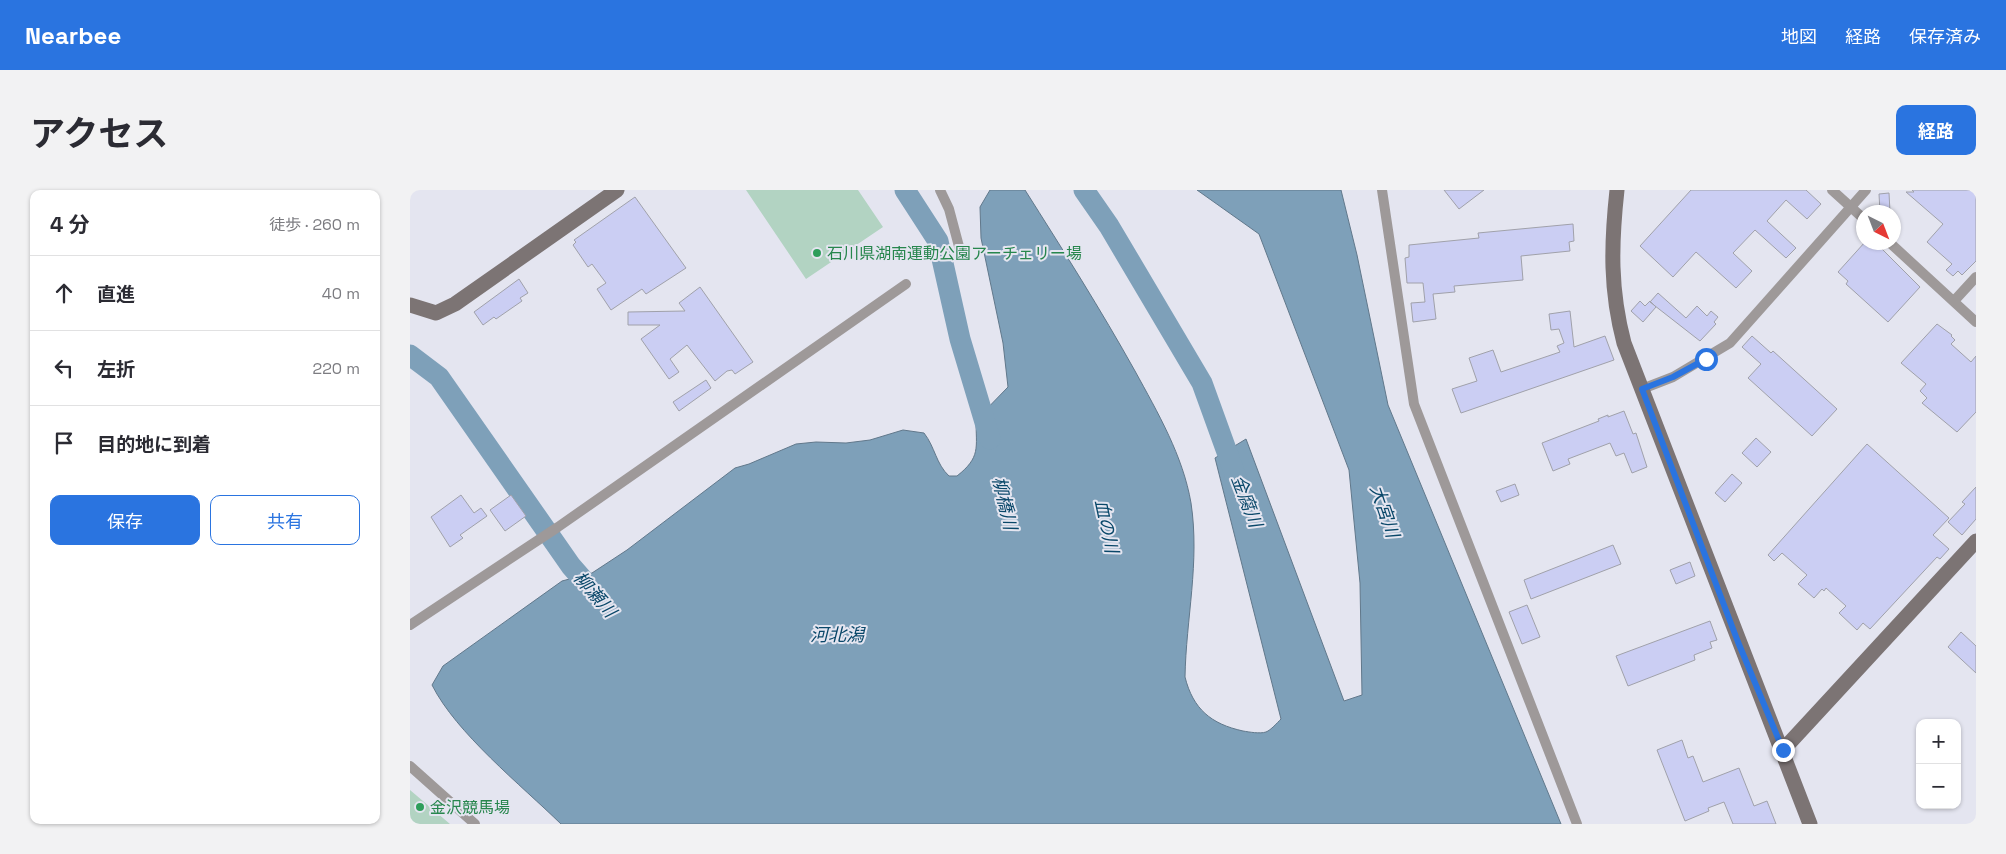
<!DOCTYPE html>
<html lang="ja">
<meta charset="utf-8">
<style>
body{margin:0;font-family:"Space Grotesk","Noto Sans JP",sans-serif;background:#f2f2f3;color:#2b2b33}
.controls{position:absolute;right:15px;bottom:15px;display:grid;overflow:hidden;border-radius:10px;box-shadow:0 1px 4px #0004}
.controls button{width:45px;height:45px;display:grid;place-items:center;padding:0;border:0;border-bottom:1px solid #e1e1e2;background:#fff;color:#2b2b33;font:25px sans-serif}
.compass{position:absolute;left:1446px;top:15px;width:45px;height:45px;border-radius:50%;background:#fff;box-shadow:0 1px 4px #0004;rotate:138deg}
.stop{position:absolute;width:15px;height:15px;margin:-11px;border:4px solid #2a74e0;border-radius:50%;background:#fff}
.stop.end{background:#2a74e0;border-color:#fff;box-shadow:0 1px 5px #0008}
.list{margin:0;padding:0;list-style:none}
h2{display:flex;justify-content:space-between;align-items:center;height:65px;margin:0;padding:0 20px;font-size:21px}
h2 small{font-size:16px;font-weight:400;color:#7c7c81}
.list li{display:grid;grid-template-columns:32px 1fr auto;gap:15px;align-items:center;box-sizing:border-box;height:75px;padding:0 20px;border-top:1px solid #e1e1e2}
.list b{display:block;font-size:19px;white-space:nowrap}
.list em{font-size:16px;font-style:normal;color:#7c7c81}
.actions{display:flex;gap:10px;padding:15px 20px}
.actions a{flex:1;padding:11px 0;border:1px solid #2a74e0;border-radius:10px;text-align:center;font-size:18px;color:#2a74e0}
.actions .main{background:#2a74e0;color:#fff}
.icon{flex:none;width:28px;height:28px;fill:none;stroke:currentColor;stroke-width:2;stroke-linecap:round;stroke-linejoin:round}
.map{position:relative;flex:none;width:1566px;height:634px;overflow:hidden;border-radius:10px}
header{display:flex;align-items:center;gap:30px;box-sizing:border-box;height:70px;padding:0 25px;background:#2a74e0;color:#fff}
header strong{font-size:24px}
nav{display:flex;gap:28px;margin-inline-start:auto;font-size:18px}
.intro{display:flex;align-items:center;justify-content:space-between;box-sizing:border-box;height:120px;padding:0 30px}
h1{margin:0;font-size:35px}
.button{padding:12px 22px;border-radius:10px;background:#2a74e0;color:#fff;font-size:18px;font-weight:700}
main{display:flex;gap:30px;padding:0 30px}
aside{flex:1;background:#fff;border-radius:10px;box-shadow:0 1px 4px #0004}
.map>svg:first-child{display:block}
.green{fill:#b2d3c2}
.water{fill:#7ea0b9;stroke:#61788b}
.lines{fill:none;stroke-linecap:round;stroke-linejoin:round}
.river{stroke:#7ea0b9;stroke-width:21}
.building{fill:#cbcef3;stroke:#a0a1aa}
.street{stroke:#9e9999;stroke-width:10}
.secondary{stroke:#7c7474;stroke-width:15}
.route{stroke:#2a74e0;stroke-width:6}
.leisure-dot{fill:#2e9e5b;stroke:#e4e5f0;stroke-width:2}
.labels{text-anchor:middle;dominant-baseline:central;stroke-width:4;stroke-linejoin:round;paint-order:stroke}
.leisure-label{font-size:16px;fill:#27864d;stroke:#e4e5f0;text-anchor:start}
.water-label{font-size:18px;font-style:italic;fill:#094769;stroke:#e4e5f0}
</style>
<header>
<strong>Nearbee</strong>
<nav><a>地図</a><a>経路</a><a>保存済み</a></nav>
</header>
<div class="intro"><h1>アクセス</h1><a class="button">経路</a></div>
<main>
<aside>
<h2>4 分<small>徒歩 · 260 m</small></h2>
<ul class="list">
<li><svg class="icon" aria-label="ahead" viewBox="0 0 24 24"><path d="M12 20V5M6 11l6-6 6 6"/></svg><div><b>直進</b></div><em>40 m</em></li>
<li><svg class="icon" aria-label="left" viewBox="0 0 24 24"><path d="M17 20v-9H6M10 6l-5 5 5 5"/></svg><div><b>左折</b></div><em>220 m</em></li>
<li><svg class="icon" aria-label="arrive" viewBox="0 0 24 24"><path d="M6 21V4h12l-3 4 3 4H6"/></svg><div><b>目的地に到着</b></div></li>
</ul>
<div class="actions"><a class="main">保存</a><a>共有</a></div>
</aside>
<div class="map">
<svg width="1566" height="634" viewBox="0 0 1566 634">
<rect width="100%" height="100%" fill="#e4e5f0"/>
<path class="green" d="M336 0H448L473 37 396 89Z
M0 600 40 634H0Z"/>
<path class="water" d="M580 0H615C653 60 691 120 725 181 748 223 773 266 781 313 790 372 776 429 775 487 783 519 801 534 833 541 839 542 850 544 856 542 861 540 867 533 871 529L805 268 836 249 934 511 952 505 950 393 939 280 849 44 787 0H931L947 65 978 215 1151 634H151C111 595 46 543 22 495L33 476 152 391 182 383 217 360 325 278 339 274 386 254 406 252 436 253 460 250 493 240 514 243C525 257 526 274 539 286H547C571 267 566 258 566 230L598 197 593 153 571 48 570 17Z"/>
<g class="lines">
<path class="river" d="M495 0 528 51 550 149 580 249
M674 0 699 36 792 193 826 287
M0 165 29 187 161 376 189 408"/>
</g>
<path class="building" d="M1034 0H1074L1049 19Z
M1281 0H1396L1411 14 1397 29 1376 10 1357 31 1386 58 1376 68 1345 40 1323 63 1342 81 1326 98 1286 62 1263 87 1230 56Z
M1502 0H1566V71L1552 85 1548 81 1543 86 1536 80 1542 74 1517 52 1533 34 1496 2H1504Z
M1479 3 1480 22H1470L1469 4Z
M225 7 276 78 236 104 232 99 201 120 187 99 196 93 182 74 178 77 163 55 166 52 164 50Z
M1163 34 1164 51 1159 52 1160 61 1111 66 1113 90 1044 96 1045 102 1023 104 1026 129 1003 132 1001 113 1015 112 1013 93H997L995 68 999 67V55L1069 48 1068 43Z
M1455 52H1465L1510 97 1478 132 1436 94 1438 91 1428 82Z
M109 89 118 103 110 108 112 111 86 129 84 127 73 135 64 122Z
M290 97 343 172 325 184 322 180 317 181 305 191 277 155 260 169 269 182 259 189 231 149 250 135H218V122L275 121 269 113Z
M1248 103 1276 128 1287 116 1297 126 1301 121 1308 127 1304 132 1306 134 1290 151 1240 112Z
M1230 111 1235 116 1240 111 1246 117 1233 132 1221 121Z
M1160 121 1164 157 1195 146 1204 170 1051 223 1042 199 1067 191 1059 168 1083 160 1091 182 1150 162 1147 156 1154 153 1149 139 1141 140 1139 124Z
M1527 134 1542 145 1541 146 1545 150 1541 154 1561 172 1566 166V222L1547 242 1512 213 1517 208 1510 201 1516 194 1491 173Z
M1342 146 1361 163 1363 161 1427 219 1402 246 1338 188 1351 174 1332 157Z
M296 190 301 198 269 221 263 212Z
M1214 221 1223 244 1226 243 1237 277 1222 283 1214 263 1206 266 1200 253 1158 269 1160 274 1143 281 1132 253 1189 231 1188 229 1198 225V227Z
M1346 248 1361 262 1347 277 1332 263Z
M1457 254 1539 328 1523 345 1539 359 1530 369 1527 367 1460 439 1453 433 1447 440 1429 423 1436 416 1416 398 1414 401 1412 399 1404 408 1388 394 1397 385 1372 363 1364 371 1358 365Z
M1322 284 1332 293 1315 312 1305 303Z
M1105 294 1109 305 1091 312 1086 301Z
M1566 297V329L1552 345 1538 332 1555 314 1552 312Z
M51 305 64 323 71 318 77 326 50 345 53 348 40 357 21 327Z
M101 305 116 326 95 341 80 320Z
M1203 355 1211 374 1121 409 1114 390Z
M1280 372 1285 386 1266 394 1260 380Z
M1117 415 1130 447 1112 454 1099 422Z
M1300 431 1307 450 1300 452 1302 458 1284 465 1285 470 1218 496 1206 466Z
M1551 442 1566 456V483L1538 457Z
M1272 550 1278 568 1283 566 1293 592 1329 578 1344 616 1357 611 1366 634H1323L1314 612 1298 618 1299 621 1275 631 1247 560Z"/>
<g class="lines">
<path class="street" d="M530 0 539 19 551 64
M972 0 1004 214 1167 634
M1422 0 1454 29
M1479 52 1566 132
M1544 111 1566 87
M1232 199 1263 187 1320 153 1456 0
M0 435 148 337 496 94
M0 576 65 634"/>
<path class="secondary" d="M1207 0C1201 55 1200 100 1214 153L1400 634
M0 115 26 123 45 114 207 0
M1373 560 1566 351"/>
</g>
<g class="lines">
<path class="route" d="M1296 169 1263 187 1232 199 1328 452 1373 560"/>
</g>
<g class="leisure-dot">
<circle cx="407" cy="63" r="5"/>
<circle cx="10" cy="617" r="5"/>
</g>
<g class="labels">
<g class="leisure-label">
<text x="417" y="63">石川県湖南運動公園アーチェリー場</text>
<text x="20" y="617">金沢競馬場</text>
</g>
<g class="water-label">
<text transform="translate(837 311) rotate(69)">金腐川</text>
<text transform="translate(595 313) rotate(77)">柳橋川</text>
<text transform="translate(975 321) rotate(71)">大宮川</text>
<text transform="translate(697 336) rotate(78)">血の川</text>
<text transform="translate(185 404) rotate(49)">柳瀬川</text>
<text x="427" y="444">河北潟</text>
</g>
</g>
</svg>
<div class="controls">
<button>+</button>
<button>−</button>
</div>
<svg class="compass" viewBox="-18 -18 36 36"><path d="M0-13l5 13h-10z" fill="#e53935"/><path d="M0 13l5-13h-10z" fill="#7c7c81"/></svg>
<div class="stop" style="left:1296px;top:169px"></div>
<div class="stop end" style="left:1373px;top:560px"></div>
</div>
</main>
